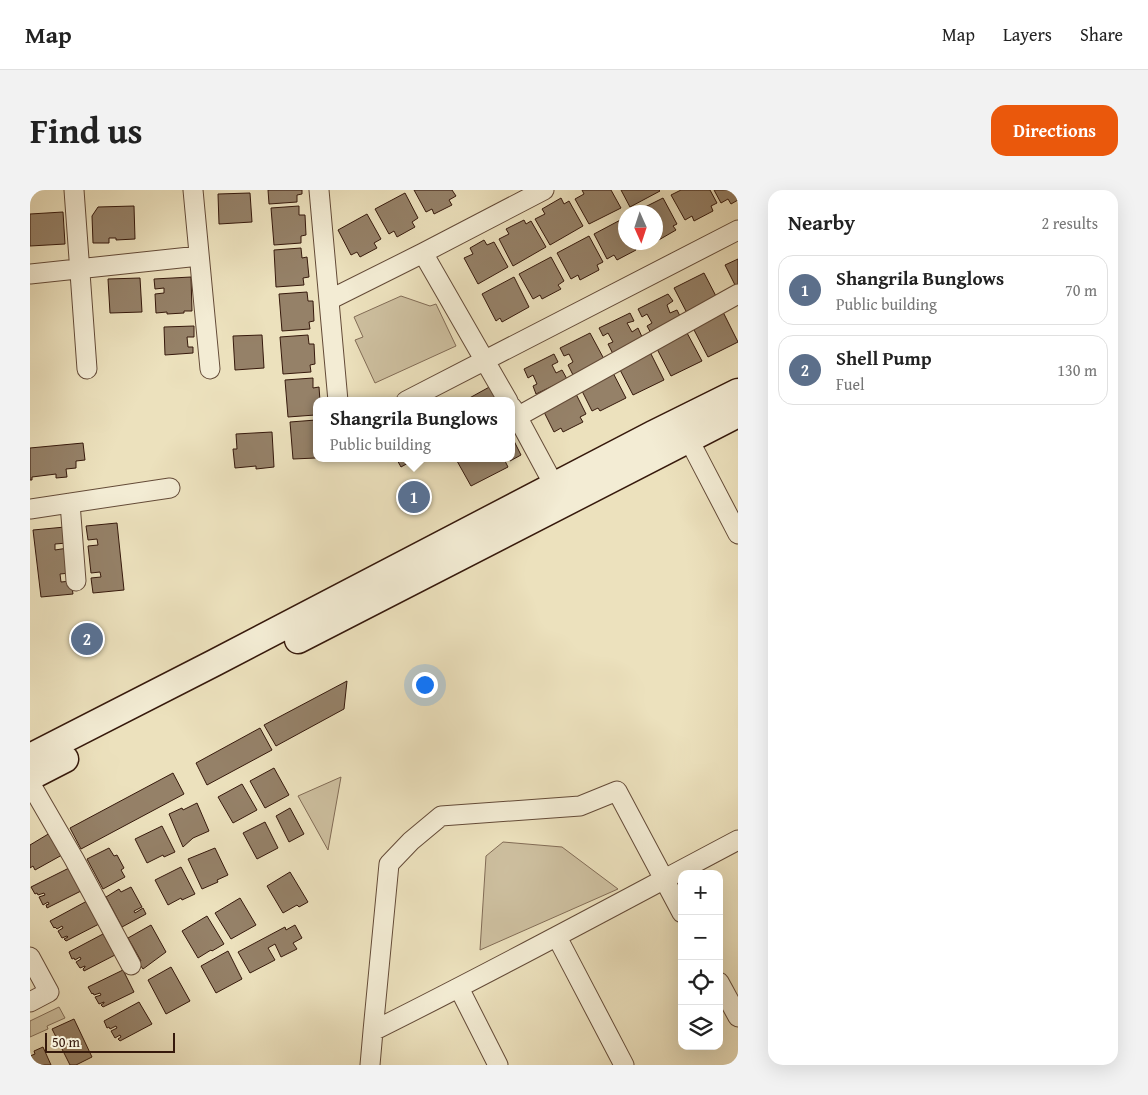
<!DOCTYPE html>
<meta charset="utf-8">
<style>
body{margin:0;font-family:"Gentium Book Plus",serif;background:#f2f2f2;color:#222}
.controls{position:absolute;right:15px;bottom:15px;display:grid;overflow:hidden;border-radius:10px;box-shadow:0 5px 20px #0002}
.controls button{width:45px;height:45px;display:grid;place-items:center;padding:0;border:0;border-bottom:1px solid #e0e0e0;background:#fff;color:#222;font:25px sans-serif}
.compass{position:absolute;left:588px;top:15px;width:45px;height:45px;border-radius:50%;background:#fff;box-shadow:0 5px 20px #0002;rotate:177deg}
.scale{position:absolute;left:15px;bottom:12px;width:130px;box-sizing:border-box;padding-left:5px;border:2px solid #36190c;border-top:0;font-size:14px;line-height:18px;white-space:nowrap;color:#36190c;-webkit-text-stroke:4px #f3ecd4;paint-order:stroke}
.you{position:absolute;left:394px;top:494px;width:18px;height:18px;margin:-12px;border:4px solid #fff;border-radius:50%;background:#1a73e8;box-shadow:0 0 0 8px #1a73e833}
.badge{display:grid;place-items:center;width:32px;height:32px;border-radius:50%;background:#ea580c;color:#fff;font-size:16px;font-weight:700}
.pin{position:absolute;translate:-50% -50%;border:2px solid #fff;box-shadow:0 1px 5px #0006}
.popup{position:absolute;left:283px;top:207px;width:202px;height:65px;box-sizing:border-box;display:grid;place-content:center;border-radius:10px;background:#fff;filter:drop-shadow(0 1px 4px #0005);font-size:16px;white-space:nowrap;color:#767676}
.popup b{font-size:19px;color:#222}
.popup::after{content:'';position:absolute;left:50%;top:100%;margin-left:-10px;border:10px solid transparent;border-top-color:#fff}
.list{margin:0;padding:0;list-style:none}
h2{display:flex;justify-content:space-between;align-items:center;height:65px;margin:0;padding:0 20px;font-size:21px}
h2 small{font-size:16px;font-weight:400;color:#767676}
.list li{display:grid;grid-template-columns:32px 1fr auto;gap:15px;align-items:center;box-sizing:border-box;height:70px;margin:0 10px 10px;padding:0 10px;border:1px solid #e0e0e0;border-radius:15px}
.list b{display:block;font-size:19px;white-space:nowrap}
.list p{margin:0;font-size:16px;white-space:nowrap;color:#767676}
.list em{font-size:16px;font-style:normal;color:#767676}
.icon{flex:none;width:28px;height:28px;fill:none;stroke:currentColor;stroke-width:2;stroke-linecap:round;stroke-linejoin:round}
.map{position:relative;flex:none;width:708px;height:875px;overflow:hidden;border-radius:15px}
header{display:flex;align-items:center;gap:30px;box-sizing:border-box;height:70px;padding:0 25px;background:#fff;border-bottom:1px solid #e0e0e0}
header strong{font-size:24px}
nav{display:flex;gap:28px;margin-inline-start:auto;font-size:18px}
.intro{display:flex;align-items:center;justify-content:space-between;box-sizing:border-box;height:120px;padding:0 30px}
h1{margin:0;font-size:35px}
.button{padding:12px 22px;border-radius:15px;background:#ea580c;color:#fff;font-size:18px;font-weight:700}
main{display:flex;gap:30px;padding:0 30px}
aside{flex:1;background:#fff;border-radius:15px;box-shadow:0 5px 20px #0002}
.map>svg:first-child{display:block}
.green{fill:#cdbf9f;stroke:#826c56}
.building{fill:#958168;stroke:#36190c}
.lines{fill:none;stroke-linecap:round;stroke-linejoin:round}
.minor-casing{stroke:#644b38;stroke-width:21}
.secondary-casing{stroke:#36190c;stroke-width:29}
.minor{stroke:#f3ecd4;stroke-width:19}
.secondary{stroke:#f3ecd4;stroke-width:26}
</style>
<header>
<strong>Map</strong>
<nav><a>Map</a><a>Layers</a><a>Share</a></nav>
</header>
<div class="intro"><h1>Find us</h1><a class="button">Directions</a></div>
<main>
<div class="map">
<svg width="708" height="875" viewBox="0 0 708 875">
<rect width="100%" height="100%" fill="#ece1bd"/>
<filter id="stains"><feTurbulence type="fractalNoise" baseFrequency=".004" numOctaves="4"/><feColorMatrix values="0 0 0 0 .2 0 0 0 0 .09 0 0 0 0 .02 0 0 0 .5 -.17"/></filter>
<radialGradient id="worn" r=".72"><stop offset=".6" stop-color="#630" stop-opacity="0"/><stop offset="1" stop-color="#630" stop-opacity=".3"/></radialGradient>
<path class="green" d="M371 106 400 116 406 114 426 156 345 193 325 150 333 147 324 127Z
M311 587 298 660 268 606Z
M473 652 532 657 588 699 450 760 456 666Z
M29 817 35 828 17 836 18 839 0 847V831Z"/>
<path class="building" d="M238 0H272V4L267 5V12L239 14Z
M384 0H422L426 6 419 10 422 15 404 24 402 19 396 22Z
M552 0H581L591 18 559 34 545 9 554 4Z
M591 0H629L630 1 600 17Z
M651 0H680L687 13 681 16 683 21 664 31 662 26 655 30 641 5Z
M684 0H708V10L701 14 698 9 691 13Z
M220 3 222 32 189 34 188 4Z
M375 3 388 28 382 32 385 37 367 47 364 41 359 44 345 19Z
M531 8 534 14 539 11 553 36 520 55 505 29 515 24 512 19Z
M633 8 647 34 643 36 646 40 627 51 626 48V22H605Z
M104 16 105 49 86 50V48H79V53H63L62 26 68 17Z
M269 16V25H275L276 45 271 46V53L244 55 241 18Z
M33 22 35 54 0 56V24Z
M337 24 351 49 344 53 347 58 330 67 327 62 321 65 308 40Z
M596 27V52H609L604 55 606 60 587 70 584 65 577 69 564 44Z
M494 30 496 34 501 31 516 57 483 76 469 49 479 44 476 39Z
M559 46 573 72 567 75 569 80 550 90 548 85 541 89 527 63Z
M454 50 457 55 464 52 478 77 448 94 434 68 443 64 440 58Z
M271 58 272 68 277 67 279 87 273 88 274 95 246 97 244 60Z
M521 67 534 91 528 95 531 99 512 109 510 105 503 109 489 84Z
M708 69V99H707L695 75Z
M674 83 688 110 658 125 644 98Z
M161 87 162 121H154V123L137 124V122L126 123 125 104 134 103V98L125 99 124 89Z
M484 87 499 117 472 132 470 128 466 131 452 104Z
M110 88 112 122 80 123 78 89Z
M277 102 278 111H283L284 131 279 132 280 139 252 141 249 104Z
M638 104 643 111 637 115 640 123 647 120 652 130 622 145 617 136 622 133 617 124 612 127 608 119Z
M693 122 708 152 678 167 663 138Z
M600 123 604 131 597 133 602 142 608 138 613 149 583 164 578 154 583 152 578 143 573 146 569 138Z
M164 136V147H157L158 157H163V163L135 165 134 137Z
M656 141 672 171 641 186 626 157Z
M560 143 574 169 543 185 538 175 543 172 539 164 534 166 530 158Z
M232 145 234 178 205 180 203 146Z
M278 145 279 154H284L285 174 280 175 281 182 253 184 250 147Z
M619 160 634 190 603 205 588 176Z
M524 164 528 172 522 175 526 183 532 180 537 189 506 204 503 196 507 194 503 185 498 188 494 179Z
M581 179 596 208 570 221 568 218 562 221 549 195Z
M283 188V198L289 197 290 211H286V218H285V225L258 227 255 190Z
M463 195 471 211H434Z
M544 200 556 224 550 227 553 232 533 242 531 238 524 242 511 216Z
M286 230V268L263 269 260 232Z
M242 242 244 277 226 279V276L205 278 203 259H207L206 244Z
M482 247 491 265 480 271 478 269 475 271 478 277 441 296 427 271 431 268H482Z
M53 253 55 270 46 271V278L36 279 37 287 26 288V284L2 287V290H0V258Z
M366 268H387L371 277Z
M87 333 94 400 63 403 61 388 71 387 70 382 61 383 58 356 68 355 67 349 58 350 56 336Z
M35 337 37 353 25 354V360L38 358 40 383 30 384 31 392 41 391 43 404 11 407 3 340Z
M317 491 314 519 246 556 234 535Z
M230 538 242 560 177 595 166 573Z
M244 578 259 605 235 618 220 591Z
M143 583 154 604 51 659 40 638Z
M212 594 227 620 203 633 188 607Z
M167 613 179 641 163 648 153 657 139 624 152 618 153 620Z
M260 618 274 644 259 652 246 626Z
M235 632 248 658 227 669 213 643Z
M132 636 145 662 134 667 133 665 117 673 105 649Z
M20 643 32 665 5 680 3 676 0 678V655Z
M79 658 84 666 87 665 94 678 91 680 95 687 73 699 57 669Z
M185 658 198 685 187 690 188 692 172 699 158 669Z
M151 677 165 704 152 710 151 708 138 715 125 690Z
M39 678 51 701 17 718 16 715 19 714 18 712 13 715 9 707 15 705 14 703 8 705 7 703 5 704 1 697Z
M260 682 278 712 269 717 267 715 253 723 237 696Z
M101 697 112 717 104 721 105 723 113 718 116 724 92 737 76 707 89 699 91 702Z
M210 708 226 735 201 749 185 723Z
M57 711 69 734 36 751 34 749 38 747 37 746 32 748 28 741 33 738 32 736 27 739 25 737 24 738 20 731Z
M177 726 194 754 182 761 181 760 168 768 152 741Z
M121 735 136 762 113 779 108 772 111 771 98 748Z
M265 735 272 748 263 753 267 759 251 767 245 754 238 758 245 770 220 783 208 762 255 737 256 740Z
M73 744 85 765 54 781 53 779 55 777V776L50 778 46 772 51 769 50 767 45 770 44 768 42 769 39 762Z
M198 761 212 789 186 803 171 776Z
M141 777 160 811 136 824 118 790Z
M93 780 104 802 73 817 71 815 74 813V812L69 814 65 807 71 805 70 803 64 805 63 803 62 804 58 797Z
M109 812 122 834 90 851 88 849 91 847 90 845 85 848 81 841 87 838 86 836 80 839 79 837 77 838 74 831Z
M44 829 62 867 46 875H40L22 839Z
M13 857 21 875H0V866L5 864 4 861Z"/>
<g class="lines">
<defs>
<path id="minor" d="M44 0 57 179
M163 0 180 179
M289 0 308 211
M393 63 478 211
M0 84 169 66
M299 110 393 63 514 0
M376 211 708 40
M482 217 524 295
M487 227 708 104
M659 250 708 344
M40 313 46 391
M0 319 140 298
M0 593 44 669 101 775
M652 723 587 601 550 616 411 626 381 651 359 674 343 841C466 780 587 714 708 650
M527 747 594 875
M0 767 19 802 0 812
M689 792 708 827
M429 798 468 875
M340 875 343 841"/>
<path id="secondary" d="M268 450 708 224
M0 567 184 473 623 244 708 202
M0 587 35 569"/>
</defs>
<use href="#minor" class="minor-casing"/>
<use href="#secondary" class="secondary-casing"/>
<use href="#minor" class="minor"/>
<use href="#secondary" class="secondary"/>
</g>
<rect width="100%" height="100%" filter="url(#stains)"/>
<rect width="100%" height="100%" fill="url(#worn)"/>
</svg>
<div class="controls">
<button>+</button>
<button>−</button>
<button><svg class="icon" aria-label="locate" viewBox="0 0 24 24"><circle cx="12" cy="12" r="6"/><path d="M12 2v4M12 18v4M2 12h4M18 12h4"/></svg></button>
<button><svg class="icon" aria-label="layers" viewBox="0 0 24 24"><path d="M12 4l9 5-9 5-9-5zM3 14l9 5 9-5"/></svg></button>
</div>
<svg class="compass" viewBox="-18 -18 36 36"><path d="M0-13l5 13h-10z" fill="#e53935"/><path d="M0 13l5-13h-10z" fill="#767676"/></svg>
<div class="scale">50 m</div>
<div class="you"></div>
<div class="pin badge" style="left:384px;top:307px;background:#5c6f8a">1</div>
<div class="popup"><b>Shangrila Bunglows</b>Public building</div>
<div class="pin badge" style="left:57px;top:449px;background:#5c6f8a">2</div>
</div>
<aside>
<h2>Nearby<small>2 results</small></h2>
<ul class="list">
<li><span class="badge" style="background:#5c6f8a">1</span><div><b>Shangrila Bunglows</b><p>Public building</p></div><em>70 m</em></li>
<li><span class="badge" style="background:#5c6f8a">2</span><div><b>Shell Pump</b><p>Fuel</p></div><em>130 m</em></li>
</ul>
</aside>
</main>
